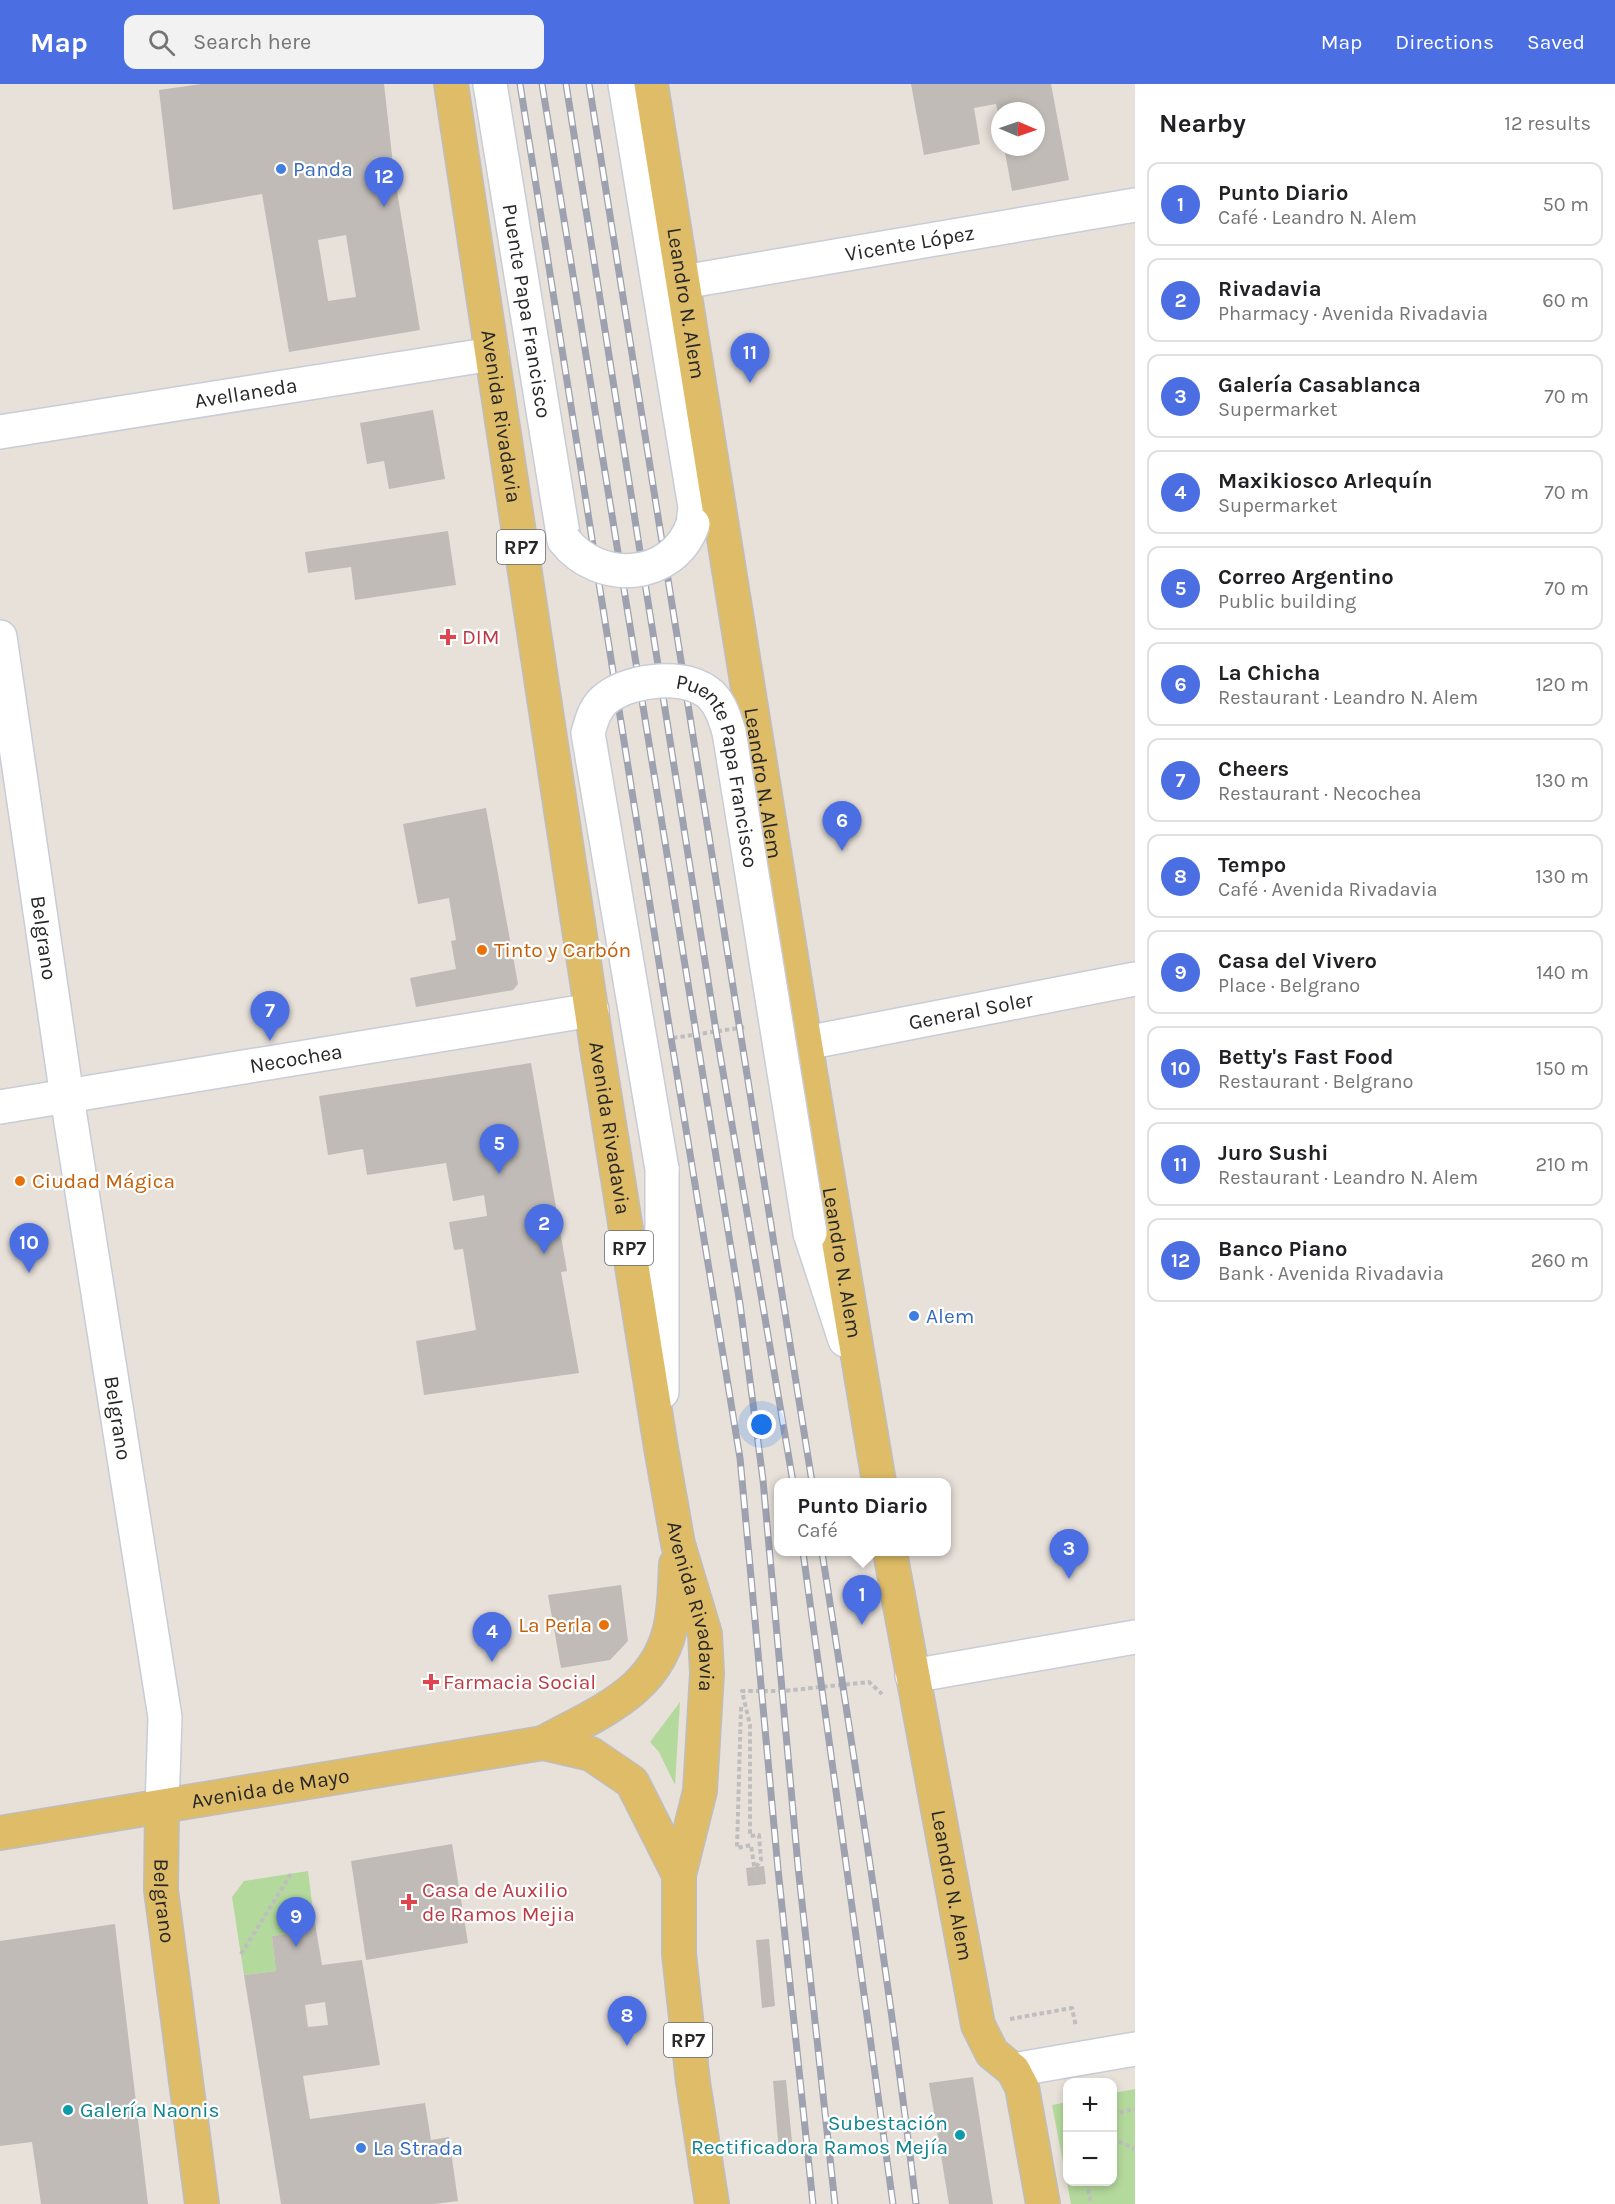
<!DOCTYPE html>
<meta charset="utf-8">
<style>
body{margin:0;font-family:Karla,sans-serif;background:#f2f2f2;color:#202124}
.controls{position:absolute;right:18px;bottom:18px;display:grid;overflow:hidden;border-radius:12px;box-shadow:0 3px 9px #0003}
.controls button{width:54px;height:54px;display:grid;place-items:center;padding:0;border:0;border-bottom:2px solid #e0e0e0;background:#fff;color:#202124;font:30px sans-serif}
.compass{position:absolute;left:991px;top:18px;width:54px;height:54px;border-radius:50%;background:#fff;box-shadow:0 3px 9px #0003;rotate:92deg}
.you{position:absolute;left:762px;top:1341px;width:21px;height:21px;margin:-15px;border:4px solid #fff;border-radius:50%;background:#1a73e8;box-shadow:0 0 0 9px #1a73e833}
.badge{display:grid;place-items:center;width:39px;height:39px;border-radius:50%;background:#4b6fe3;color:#fff;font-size:20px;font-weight:700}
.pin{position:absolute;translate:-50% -50px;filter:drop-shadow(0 2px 3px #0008)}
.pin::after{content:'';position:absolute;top:32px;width:21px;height:18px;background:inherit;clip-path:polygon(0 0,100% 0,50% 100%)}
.popup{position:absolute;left:774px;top:1394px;width:177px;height:78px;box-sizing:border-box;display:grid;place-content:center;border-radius:12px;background:#fff;filter:drop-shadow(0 2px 4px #0005);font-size:20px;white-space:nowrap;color:#757577}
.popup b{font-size:22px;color:#202124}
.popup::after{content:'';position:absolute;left:50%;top:100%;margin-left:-12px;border:12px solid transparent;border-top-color:#fff}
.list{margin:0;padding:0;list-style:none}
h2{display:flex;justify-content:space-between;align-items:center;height:78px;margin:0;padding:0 24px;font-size:26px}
h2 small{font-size:20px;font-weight:400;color:#757577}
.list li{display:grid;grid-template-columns:39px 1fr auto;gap:18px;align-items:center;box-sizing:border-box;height:84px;margin:0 12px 12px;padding:0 12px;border:2px solid #e0e0e0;border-radius:12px}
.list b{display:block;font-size:22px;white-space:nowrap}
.list p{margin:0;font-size:20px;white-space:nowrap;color:#757577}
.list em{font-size:20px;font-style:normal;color:#757577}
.icon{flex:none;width:33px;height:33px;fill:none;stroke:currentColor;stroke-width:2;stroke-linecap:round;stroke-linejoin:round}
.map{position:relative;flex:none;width:1135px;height:2120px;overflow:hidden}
header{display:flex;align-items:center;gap:36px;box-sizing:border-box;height:84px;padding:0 30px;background:#4b6fe3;color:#fff}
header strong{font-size:28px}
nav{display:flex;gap:33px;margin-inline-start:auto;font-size:21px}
.search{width:420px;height:54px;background:#f2f2f2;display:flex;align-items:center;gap:15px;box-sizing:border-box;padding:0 21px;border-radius:12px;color:#757577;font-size:22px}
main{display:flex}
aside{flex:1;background:#fff}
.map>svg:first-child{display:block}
.green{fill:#b4d99c}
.building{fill:#c0bbb7;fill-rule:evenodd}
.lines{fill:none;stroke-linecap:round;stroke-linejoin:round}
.minor-casing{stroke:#c8ccd7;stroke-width:36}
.major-casing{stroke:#bebebe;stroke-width:36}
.path{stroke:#bebebe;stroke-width:4;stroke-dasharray:4.5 3;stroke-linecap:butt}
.minor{stroke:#fff;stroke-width:33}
.major{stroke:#dfbd68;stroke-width:33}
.rail-casing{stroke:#9ea1af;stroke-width:7}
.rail{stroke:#fff;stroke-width:4.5;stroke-dasharray:14;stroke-linecap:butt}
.minor-bridge-casing{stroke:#c8ccd7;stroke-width:36;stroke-linecap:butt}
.minor-bridge{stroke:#fff;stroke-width:33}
.shop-dot{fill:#3f7fe0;stroke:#fff;stroke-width:2}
.health-dot{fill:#e0444e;stroke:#fff;stroke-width:2}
.food-dot{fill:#e8710a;stroke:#fff;stroke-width:2}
.culture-dot{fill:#0f9aa8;stroke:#fff;stroke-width:2}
.labels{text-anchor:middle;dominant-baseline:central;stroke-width:4.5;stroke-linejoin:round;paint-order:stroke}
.shield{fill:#fff;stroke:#686868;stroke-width:1.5}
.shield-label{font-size:20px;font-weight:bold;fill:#272727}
.shop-label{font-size:21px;fill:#366cbe;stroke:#fff;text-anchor:start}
.street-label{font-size:21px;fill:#272727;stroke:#fff}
.health-label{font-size:21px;fill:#be3a42;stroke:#fff;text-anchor:start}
.food-label{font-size:21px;fill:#c56008;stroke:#fff;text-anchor:start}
.culture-label{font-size:21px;fill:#0d838f;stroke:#fff;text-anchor:start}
</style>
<header>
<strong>Map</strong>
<div class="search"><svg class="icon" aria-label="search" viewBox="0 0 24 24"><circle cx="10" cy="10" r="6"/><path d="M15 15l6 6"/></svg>Search here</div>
<nav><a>Map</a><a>Directions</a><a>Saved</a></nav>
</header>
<main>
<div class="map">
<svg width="1135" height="2120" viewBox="0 0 1135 2120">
<rect width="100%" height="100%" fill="#e8e1da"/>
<path class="green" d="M680 1618 675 1701 659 1668 650 1658Z
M308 1787 313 1827 292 1830 295 1849 272 1852 276 1887 244 1891 232 1813 244 1797Z
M1135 2005V2120H1071L1052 2021 1067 2018 1068 2098H1112L1113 2009Z"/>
<path class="building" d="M201 0H384L394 89 420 246 289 268 262 110 173 126 159 6ZM346 151 356 213 328 217 318 156Z
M911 0H1051L1069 96 1012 107 1004 63H1036V27H1000L999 33 996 20 974 24 980 60 924 71Z
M433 326 445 395 389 405 384 377 367 380 360 339Z
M448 447 456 501 355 516 351 483 308 489 305 468Z
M486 724 518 900 513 906 416 923 410 894 456 885 451 857 456 856 449 814 418 820 403 740Z
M531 979 567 1187 561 1188 579 1289 424 1311 416 1257 476 1246 463 1165 454 1166 449 1138 487 1132 484 1111 453 1117 446 1079 367 1091 363 1065 328 1071 319 1012Z
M621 1501 628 1557 610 1576 561 1584 548 1511Z
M452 1760 468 1859 366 1876 351 1777Z
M764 1782 766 1800 748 1802 746 1784Z
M313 1827 322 1881 362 1876 380 1981 303 1992 310 2035 425 2019 431 2056 449 2053 458 2117 434 2120H281L244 1891 276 1887 272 1852 295 1849 292 1830ZM325 1918 328 1941 308 1943 305 1921Z
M115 1840 148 2120H41L32 2058 0 2062V1857Z
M769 1855 775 1922 762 1924 756 1856Z
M973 1993 993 2120H949L929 1999Z
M786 1996 793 2068 779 2069 773 1997Z"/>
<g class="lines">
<defs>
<g id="minor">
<path id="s1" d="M490 0 564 456"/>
<path d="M625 0 695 423 693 440"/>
<path id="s2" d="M683 198 1135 121"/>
<path id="s3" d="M0 348 492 270"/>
<path id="s4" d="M0 553 67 1013 165 1633 162 1724"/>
<path id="s5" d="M806 959 1135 895"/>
<path id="s6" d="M0 1023 592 926"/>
<path d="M810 1149 845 1256"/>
<path d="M662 1308V1085"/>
<path d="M912 1592 1135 1553"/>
<path d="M1013 1986 1135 1965"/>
</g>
<g id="major">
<path id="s7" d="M451 0 597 964 661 1364 678 1460 705 1550 707 1589 700 1707 679 1791V1870L693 1998 712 2120"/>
<path id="s8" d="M651 0 798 916 879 1398"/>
<path id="s9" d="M890 1468 978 1941 992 1969 1013 1986 1022 2003 1043 2120"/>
<path d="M543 1659C599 1628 661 1607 672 1535 675 1517 675 1498 676 1480"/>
<path id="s10" d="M162 1724 161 1806 202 2120"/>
<path id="s11" d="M0 1749 543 1659 591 1670 632 1698 679 1791"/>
</g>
</defs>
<use href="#minor" class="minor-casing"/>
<use href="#major" class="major-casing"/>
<path class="path" d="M673 954 745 943
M741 1623 737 1764 751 1761 757 1801
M756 1783 761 1776 759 1751 750 1752V1641L742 1607H783L869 1598 882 1610
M241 1870 291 1790
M1010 1935 1072 1924 1076 1943
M1112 2030 1135 2025
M1112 2054 1135 2065
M1087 2098 1091 2120"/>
<use href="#minor" class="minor"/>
<use href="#major" class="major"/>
<defs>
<path id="rail" d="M520 0 671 954 740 1374 778 1785 813 2120
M542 0 740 1220 763 1396 798 1782 835 2120
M566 0 716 947 793 1398
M589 0 812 1398
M803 1468 893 2120
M822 1468C856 1685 890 1902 916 2120"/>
</defs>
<use href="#rail" class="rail-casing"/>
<use href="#rail" class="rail"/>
<defs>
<g id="minor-bridge">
<path d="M564 456C599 501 673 497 693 440"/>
<path id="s12" d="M662 1085 588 649C592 635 595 622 608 613 633 595 686 589 711 611 721 621 725 635 729 648L810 1149"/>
</g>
</defs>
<use href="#minor-bridge" class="minor-bridge-casing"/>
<use href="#minor-bridge" class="minor-bridge"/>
</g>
<g class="shop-dot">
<circle cx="281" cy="85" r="6"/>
<circle cx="914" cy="1232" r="6"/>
<circle cx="361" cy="2064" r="6"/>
</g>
<g class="health-dot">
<path d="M445 544h6v6h6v6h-6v6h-6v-6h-6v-6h6z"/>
<path d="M428 1589h6v6h6v6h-6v6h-6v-6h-6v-6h6z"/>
<path d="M406 1809h6v6h6v6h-6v6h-6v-6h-6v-6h6z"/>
</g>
<g class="food-dot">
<circle cx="482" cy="866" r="6"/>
<circle cx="20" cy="1097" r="6"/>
<circle cx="604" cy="1541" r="6"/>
</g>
<g class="culture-dot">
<circle cx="68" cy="2026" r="6"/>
<circle cx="960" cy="2051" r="6"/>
</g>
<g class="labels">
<g class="shield">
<rect x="497" y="446" width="48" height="34" rx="4.5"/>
<rect x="605" y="1147" width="48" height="34" rx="4.5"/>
<rect x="664" y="1939" width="48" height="34" rx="4.5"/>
</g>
<g class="shield-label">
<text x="521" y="463">RP7</text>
<text x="629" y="1164">RP7</text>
<text x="688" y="1956">RP7</text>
</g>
<g class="shop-label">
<text x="293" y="85">Panda</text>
<text x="926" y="1232">Alem</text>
<text x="373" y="2064">La Strada</text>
</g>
<g class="street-label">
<text stroke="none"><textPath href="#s2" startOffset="230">Vicente López</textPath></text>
<text stroke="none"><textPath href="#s8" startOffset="222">Leandro N. Alem</textPath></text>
<text stroke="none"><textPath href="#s1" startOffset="230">Puente Papa Francisco</textPath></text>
<text stroke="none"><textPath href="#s3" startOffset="249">Avellaneda</textPath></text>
<text stroke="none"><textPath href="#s7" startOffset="336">Avenida Rivadavia</textPath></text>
<text stroke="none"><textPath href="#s12" startOffset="664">Puente Papa Francisco</textPath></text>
<text stroke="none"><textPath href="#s8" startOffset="708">Leandro N. Alem</textPath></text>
<text stroke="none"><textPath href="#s4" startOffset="304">Belgrano</textPath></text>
<text stroke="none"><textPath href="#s5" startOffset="168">General Soler</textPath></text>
<text stroke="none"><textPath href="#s6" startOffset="300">Necochea</textPath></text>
<text stroke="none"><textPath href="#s7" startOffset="1056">Avenida Rivadavia</textPath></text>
<text stroke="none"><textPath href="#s8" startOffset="1194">Leandro N. Alem</textPath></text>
<text stroke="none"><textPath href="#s4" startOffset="790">Belgrano</textPath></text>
<text stroke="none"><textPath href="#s7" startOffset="1542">Avenida Rivadavia</textPath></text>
<text stroke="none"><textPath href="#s11" startOffset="274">Avenida de Mayo</textPath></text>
<text stroke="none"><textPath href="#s9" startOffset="339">Leandro N. Alem</textPath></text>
<text stroke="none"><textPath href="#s10" startOffset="93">Belgrano</textPath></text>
</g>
<g class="health-label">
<text x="462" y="553">DIM</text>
<text x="443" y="1598">Farmacia Social</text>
<text x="422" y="1806">Casa de Auxilio<tspan x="422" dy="24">de Ramos Mejia</tspan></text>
</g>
<g class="food-label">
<text x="494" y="866">Tinto y Carbón</text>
<text x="32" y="1097">Ciudad Mágica</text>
<text x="592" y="1541" text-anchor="end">La Perla</text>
</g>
<g class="culture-label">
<text x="80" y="2026">Galería Naonis</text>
<text x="948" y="2039" text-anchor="end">Subestación<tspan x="948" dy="24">Rectificadora Ramos Mejía</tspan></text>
</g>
</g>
</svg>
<div class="controls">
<button>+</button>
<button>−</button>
</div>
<svg class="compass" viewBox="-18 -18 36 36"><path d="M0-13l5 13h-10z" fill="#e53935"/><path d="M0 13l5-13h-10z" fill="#757577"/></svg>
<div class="you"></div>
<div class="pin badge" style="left:862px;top:1541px">1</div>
<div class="popup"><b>Punto Diario</b>Café</div>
<div class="pin badge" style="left:544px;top:1170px">2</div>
<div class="pin badge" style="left:1069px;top:1495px">3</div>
<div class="pin badge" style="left:492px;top:1578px">4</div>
<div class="pin badge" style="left:499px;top:1090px">5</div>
<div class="pin badge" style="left:842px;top:767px">6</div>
<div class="pin badge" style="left:270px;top:957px">7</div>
<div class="pin badge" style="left:627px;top:1962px">8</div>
<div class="pin badge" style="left:296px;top:1863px">9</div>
<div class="pin badge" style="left:29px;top:1189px">10</div>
<div class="pin badge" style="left:750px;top:299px">11</div>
<div class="pin badge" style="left:384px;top:123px">12</div>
</div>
<aside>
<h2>Nearby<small>12 results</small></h2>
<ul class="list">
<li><span class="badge">1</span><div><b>Punto Diario</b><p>Café · Leandro N. Alem</p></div><em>50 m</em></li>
<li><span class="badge">2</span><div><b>Rivadavia</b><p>Pharmacy · Avenida Rivadavia</p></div><em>60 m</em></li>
<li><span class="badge">3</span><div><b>Galería Casablanca</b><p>Supermarket</p></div><em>70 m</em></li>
<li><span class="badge">4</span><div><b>Maxikiosco Arlequín</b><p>Supermarket</p></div><em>70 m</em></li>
<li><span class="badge">5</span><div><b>Correo Argentino</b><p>Public building</p></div><em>70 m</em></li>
<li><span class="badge">6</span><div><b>La Chicha</b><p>Restaurant · Leandro N. Alem</p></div><em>120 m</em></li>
<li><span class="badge">7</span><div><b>Cheers</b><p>Restaurant · Necochea</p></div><em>130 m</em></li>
<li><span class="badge">8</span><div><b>Tempo</b><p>Café · Avenida Rivadavia</p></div><em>130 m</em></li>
<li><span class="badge">9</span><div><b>Casa del Vivero</b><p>Place · Belgrano</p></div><em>140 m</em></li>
<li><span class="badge">10</span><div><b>Betty's Fast Food</b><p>Restaurant · Belgrano</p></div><em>150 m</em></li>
<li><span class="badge">11</span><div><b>Juro Sushi</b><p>Restaurant · Leandro N. Alem</p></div><em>210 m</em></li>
<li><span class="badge">12</span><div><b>Banco Piano</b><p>Bank · Avenida Rivadavia</p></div><em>260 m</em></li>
</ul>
</aside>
</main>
